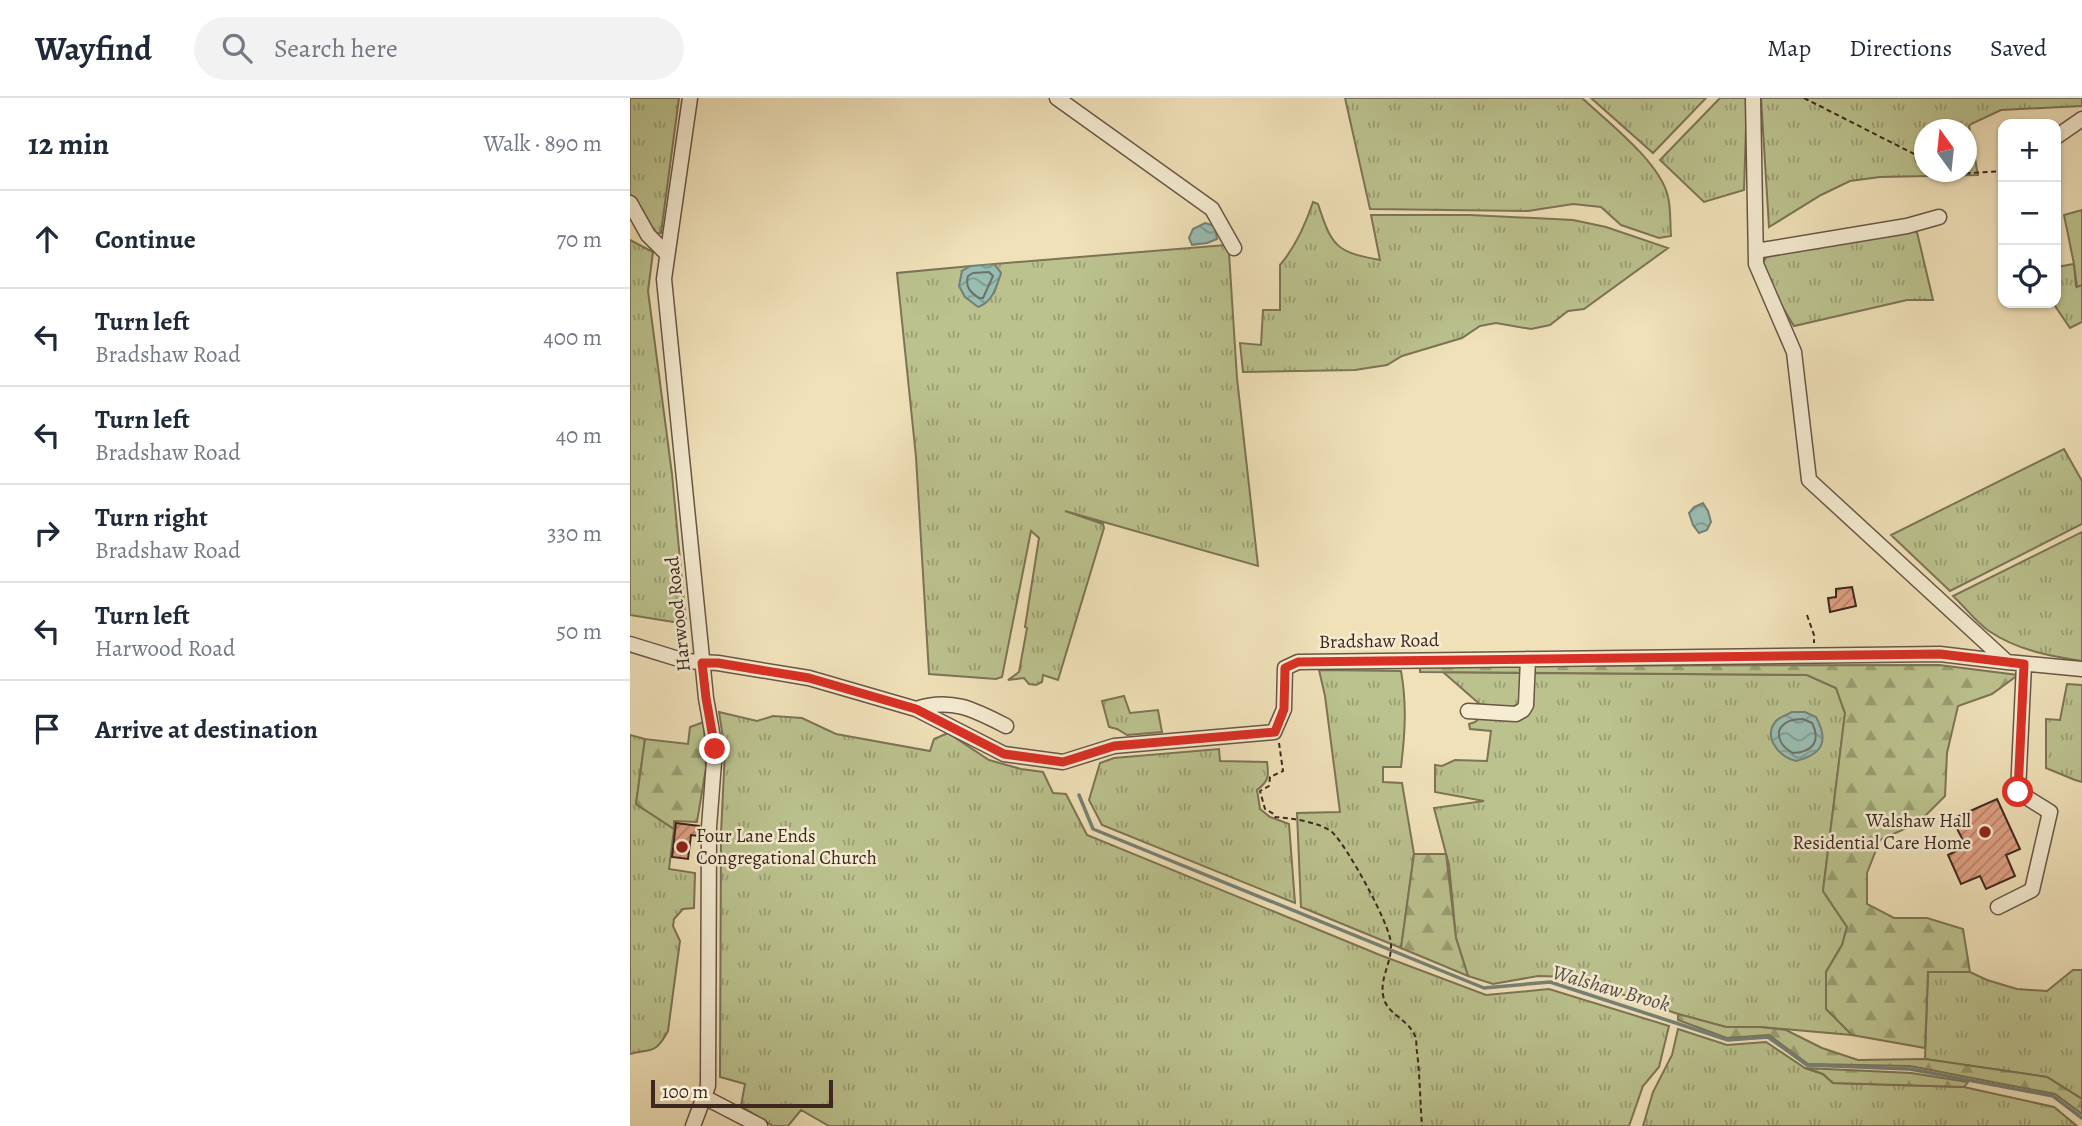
<!DOCTYPE html>
<meta charset="utf-8">
<style>
body{margin:0;font-family:Alegreya,serif;background:#f2f2f3;color:#1f2937}
.controls{position:absolute;right:21px;top:21px;display:grid;overflow:hidden;border-radius:14px;box-shadow:0 2px 5px #0004}
.controls button{width:63px;height:63px;display:grid;place-items:center;padding:0;border:0;border-bottom:2px solid #e0e1e3;background:#fff;color:#1f2937;font:35px sans-serif}
.compass{position:absolute;left:1284px;top:21px;width:63px;height:63px;border-radius:50%;background:#fff;box-shadow:0 2px 5px #0004;rotate:345deg}
.scale{position:absolute;left:21px;bottom:18px;width:182px;box-sizing:border-box;padding-left:7px;border:4px solid #3d271e;border-top:0;font-size:19px;line-height:24px;white-space:nowrap;color:#3d271e;-webkit-text-stroke:5px #f5ecd2;paint-order:stroke}
.stop{position:absolute;width:21px;height:21px;margin:-16px;border:5px solid #d93025;border-radius:50%;background:#fff}
.stop.end{background:#d93025;border-color:#fff;box-shadow:0 2px 7px #0008}
.list{margin:0;padding:0;list-style:none}
h2{display:flex;justify-content:space-between;align-items:center;height:91px;margin:0;padding:0 28px;font-size:30px}
h2 small{font-size:23px;font-weight:400;color:#747a83}
.list li{display:grid;grid-template-columns:46px 1fr auto;gap:21px;align-items:center;box-sizing:border-box;height:98px;padding:0 28px;border-top:2px solid #e0e1e3}
.list b{display:block;font-size:26px;white-space:nowrap}
.list p{margin:0;font-size:23px;white-space:nowrap;color:#747a83}
.list em{font-size:23px;font-style:normal;color:#747a83}
.icon{flex:none;width:38px;height:38px;fill:none;stroke:currentColor;stroke-width:2;stroke-linecap:round;stroke-linejoin:round}
.map{position:relative;flex:none;width:1452px;height:1028px;overflow:hidden}
header{display:flex;align-items:center;gap:42px;box-sizing:border-box;height:98px;padding:0 35px;background:#fff;border-bottom:2px solid #e0e1e3}
header strong{font-size:33px}
nav{display:flex;gap:38px;margin-inline-start:auto;font-size:24px}
.search{width:490px;height:63px;background:#f2f2f3;display:flex;align-items:center;gap:18px;box-sizing:border-box;padding:0 24px;border-radius:38px;color:#747a83;font-size:26px}
main{display:flex}
aside{flex:1;background:#fff}
.map>svg:first-child{display:block}
.grass{fill:url(#grass-tufts);stroke:#7c7456;stroke-width:2;fill-rule:evenodd}
.forest{fill:url(#forest-firs);stroke:#7c7456;stroke-width:2}
.garden{fill:#bbc28e;stroke:#7c7456;stroke-width:2}
.water{fill:url(#water-waves);stroke:#758177;stroke-width:2}
.lines{fill:none;stroke-linecap:round;stroke-linejoin:round}
.shore{stroke:#6c7268;stroke-width:2}
.stream{stroke:#758177;stroke-width:3.5}
.building{fill:url(#building-hatch);stroke:#3d271e;stroke-width:2}
.minor-casing{stroke:#6a5645;stroke-width:17}
.path{stroke:#3d271e;stroke-width:2;stroke-dasharray:5 3.5;stroke-linecap:butt}
.minor{stroke:#f5ecd2;stroke-width:14}
.route{stroke:#d93025;stroke-width:9}
.poi-dot{fill:#8f2418;stroke:#f5ecd2;stroke-width:2.5}
.labels{text-anchor:middle;dominant-baseline:central;stroke-width:5;stroke-linejoin:round;paint-order:stroke}
.street-label{font-size:19px;fill:#3d271e;stroke:#f5ecd2}
.poi-label{font-size:19px;fill:#3d271e;stroke:#f5ecd2;text-anchor:end}
.water-label{font-size:21px;font-style:italic;fill:#544c43;stroke:#f5ecd2}
</style>
<header>
<strong>Wayfind</strong>
<div class="search"><svg class="icon" aria-label="search" viewBox="0 0 24 24"><circle cx="10" cy="10" r="6"/><path d="M15 15l6 6"/></svg>Search here</div>
<nav><a>Map</a><a>Directions</a><a>Saved</a></nav>
</header>
<main>
<aside>
<h2>12 min<small>Walk · 890 m</small></h2>
<ul class="list">
<li><svg class="icon" aria-label="ahead" viewBox="0 0 24 24"><path d="M12 20V5M6 11l6-6 6 6"/></svg><div><b>Continue</b></div><em>70 m</em></li>
<li><svg class="icon" aria-label="left" viewBox="0 0 24 24"><path d="M17 20v-9H6M10 6l-5 5 5 5"/></svg><div><b>Turn left</b><p>Bradshaw Road</p></div><em>400 m</em></li>
<li><svg class="icon" aria-label="left" viewBox="0 0 24 24"><path d="M17 20v-9H6M10 6l-5 5 5 5"/></svg><div><b>Turn left</b><p>Bradshaw Road</p></div><em>40 m</em></li>
<li><svg class="icon" aria-label="right" viewBox="0 0 24 24"><path d="M7 20v-9h11M14 6l5 5-5 5"/></svg><div><b>Turn right</b><p>Bradshaw Road</p></div><em>330 m</em></li>
<li><svg class="icon" aria-label="left" viewBox="0 0 24 24"><path d="M17 20v-9H6M10 6l-5 5 5 5"/></svg><div><b>Turn left</b><p>Harwood Road</p></div><em>50 m</em></li>
<li><svg class="icon" aria-label="arrive" viewBox="0 0 24 24"><path d="M6 21V4h12l-3 4 3 4H6"/></svg><div><b>Arrive at destination</b></div></li>
</ul>
</aside>
<div class="map">
<svg width="1452" height="1028" viewBox="0 0 1452 1028">
<defs>
<pattern id="grass-tufts" width="24" height="20" patternUnits="userSpaceOnUse" patternTransform="scale(1.75)"><rect width="24" height="20" fill="#bbc28e"/><path d="M3 7l-1-3M5 7V3M7 7l1-3M15 17l-1-3M17 17v-4M19 17l1-3" fill="none" stroke="#999e73"/></pattern>
<pattern id="forest-firs" width="22" height="20" patternUnits="userSpaceOnUse" patternTransform="scale(1.75)"><rect width="22" height="20" fill="#bbc28e"/><path d="M5 1l3.5 6h-7zM16 11l3.5 6h-7z" fill="#999e73"/></pattern>
<pattern id="water-waves" width="16" height="10" patternUnits="userSpaceOnUse" patternTransform="scale(1.75)"><rect width="16" height="10" fill="#9abdb2"/><path d="M0 5q4-4 8 0t8 0" fill="none" stroke="#7f9a90"/></pattern>
<pattern id="building-hatch" width="6" height="6" patternUnits="userSpaceOnUse" patternTransform="scale(1.75)"><rect width="6" height="6" fill="#dfa082"/><path d="M-1 1l2-2M0 6l6-6M5 7l2-2" fill="none" stroke="#b6826a"/></pattern>
</defs>
<rect width="100%" height="100%" fill="#f0e1b9"/>
<filter id="stains"><feTurbulence type="fractalNoise" baseFrequency=".00286" numOctaves="4"/><feColorMatrix values="0 0 0 0 .2 0 0 0 0 .09 0 0 0 0 .02 0 0 0 .5 -.17"/></filter>
<radialGradient id="worn" r=".72"><stop offset=".6" stop-color="#630" stop-opacity="0"/><stop offset="1" stop-color="#630" stop-opacity=".3"/></radialGradient>
<path class="grass" d="M0 0H49L31 135 23 136 14 123 0 96Z
M715 0H952C978 24 1031 65 1038 99 1041 111 1040 125 1041 138L1029 140 991 127 971 109 943 106 898 113 740 111Z
M961 0H1076L1023 55Z
M1090 0H1117L1114 92 1074 104 1030 62Z
M1131 0H1452V8L1371 12 1341 26 1339 28 1348 77 1250 79 1220 83 1191 97 1139 129ZM1294 32H1336V74H1294Z
M683 104 688 106C702 149 706 154 750 162L741 117H840L943 122 976 129 1038 150 954 211 938 213 920 227 901 231 866 225 850 228 832 240 772 258 757 267 725 272 613 274 610 245 631 247 633 212H650V167C666 148 675 128 683 104Z
M1286 130 1303 202H1277L1164 228 1138 185 1131 168 1139 155Z
M0 142 23 154 18 193 42 376 56 526 0 517Z
M596 147 599 155 607 280 628 468 435 413 473 426 474 430 428 582 413 577 412 584 406 587 399 586 394 580 378 582 389 574 397 530 395 529 409 440 401 433 372 579 366 581 299 576 286 359 267 175 341 168 332 173 364 195 371 175 364 166Z
M1444 166 1446 188 1452 187V224L1440 230 1423 205H1426V169Z
M1434 351 1452 383V426L1320 493 1261 437Z
M1452 434V563C1419 558 1387 552 1359 533 1346 524 1335 509 1323 498Z
M689 572 771 573C777 606 775 636 771 669H753V684L772 685 784 756 771 850 671 809 667 715 710 714 695 598Z
M813 574 893 575 889 608 884 611 853 609Z
M903 575 1177 577 1206 590 1215 615 1193 793 1217 829 1212 847 1196 874V910L1222 937 1130 929H1096L1048 916 942 879 908 878 863 886 838 878 826 840 819 767 804 710 854 703 805 694V667L812 668 825 662 857 663 861 633 840 631 839 626 845 624 851 619 883 621Z
M1437 586 1452 587V684L1445 682 1416 670V621L1430 622Z
M494 598 500 615 528 612 532 634 497 637 487 631 479 629 472 603Z
M89 614 127 623 143 618 172 620 206 636 300 653 304 641 318 635 359 662 391 671 413 674 423 695 436 696 457 737 750 857 856 897 919 891 1039 928 1029 969 1013 988 999 1028H199L171 1012 158 1028H143L111 1008 115 986 90 979 91 735 95 653Z
M0 637 15 641 6 706 44 731 39 771 65 775 64 810 53 811 44 821 43 828 50 843 38 933C25 957 22 950 0 956Z
M589 651 590 663 637 664C639 678 639 683 627 692L630 711 640 719 659 726 665 805 472 727 459 702 470 665 484 660Z
M1443 872H1452V1001L1417 979 1295 961 1298 874H1340L1357 882 1387 891 1417 893Z
M1048 931 1097 947 1136 944 1175 970 1193 976 1203 985 1334 989 1424 1009 1447 1028H1013L1023 994 1042 957Z"/>
<path class="forest" d="M1309 567 1388 577 1362 596 1328 608 1317 655 1315 698 1288 725 1250 742 1237 775V806L1264 820H1297L1333 831 1340 874H1298L1295 950 1222 937 1196 911V874L1212 847 1217 829 1193 793 1215 615 1206 590 1177 577 790 574V568Z
M74 624 76 670 67 724 44 723V731L6 706 15 641 58 646 60 629Z
M784 756H816L826 840 838 878 771 850Z
M1048 916 1096 929H1130L1156 932 1192 950 1228 962 1295 961 1417 979 1452 1001V1016L1425 996 1280 968 1178 966 1139 937 1097 940 1048 922Z
M1175 970 1281 975 1338 984 1334 989 1203 985 1193 976Z"/>
<path class="garden" d="M1452 112V187L1447 189 1444 166 1434 117Z"/>
<path class="water" d="M575 125 585 128 587 141 577 145 562 147 559 140 563 131Z
M364 166 371 175C366 189 363 204 348 209L335 199 329 188 332 173 341 168Z
M1073 405 1078 413 1081 424 1077 432 1069 435 1063 427 1059 415 1064 409Z
M1162 614H1175L1186 619C1199 643 1193 656 1166 663 1150 659 1132 640 1146 623 1150 619 1156 617 1162 614Z"/>
<g class="lines">
<path class="shore" d="M359 174 363 178 353 200H349C340 194 335 189 338 178L343 175Z
M1173 621 1182 625C1191 643 1183 654 1163 655 1154 650 1148 644 1149 633 1153 623 1163 621 1173 621Z"/>
<path class="stream" d="M449 697 463 731 854 890 920 884 1098 942 1138 939 1177 967 1280 971 1423 998 1452 1020"/>
</g>
<path class="building" d="M1222 489 1226 508 1200 514 1198 500 1206 499V491Z
M1367 701 1390 751 1376 757 1385 778 1356 791 1350 778 1331 786 1318 757 1336 748 1322 721Z
M46 725 69 728V738L61 737 58 761 42 759Z"/>
<g class="lines">
<defs>
<path id="minor" d="M60 0 34 181 76 600 85 651 79 729 78 988 63 1028
M427 0 582 111 604 150
M1123 0 1126 166 1164 254 1179 382 1377 564
M1426 39 1452 21
M0 105 18 137 37 156
M1126 153 1277 128 1309 119
M0 546 55 563 88 565 179 580 286 611 374 656 433 664 484 648 644 634 654 611 655 570 668 564 1310 556 1377 564 1452 571
M286 611C321 599 345 612 376 628
M838 613 886 616 893 612 896 607 898 561
M1368 809 1402 792 1420 714 1388 694 1394 566
M74 999 130 1028"/>
</defs>
<use href="#minor" class="minor-casing"/>
<path class="path" d="M1174 0 1294 61
M1319 74 1324 76 1373 73
M1177 517 1184 537V545
M649 645 653 673 640 679 639 688 630 693 635 711 644 716 645 719C660 720 690 724 702 734 716 746 761 828 761 846 762 864 750 879 753 897 756 917 778 920 785 938 787 942 786 949 787 954 790 978 790 1003 792 1028"/>
<use href="#minor" class="minor"/>
</g>
<g class="lines">
<path class="route" d="M85 651 76 600 72 565H88L179 580 286 611 374 656 433 664 484 648 645 634 654 611 655 570 668 564 1310 556 1394 566 1388 694"/>
</g>
<g class="poi-dot">
<circle cx="1355" cy="734" r="7"/>
<circle cx="52" cy="749" r="7"/>
</g>
<g class="labels">
<g class="street-label">
<text transform="translate(48 516) rotate(-96)">Harwood Road</text>
<text transform="translate(749 543) rotate(-1)">Bradshaw Road</text>
</g>
<g class="poi-label">
<text x="1341" y="723">Walshaw Hall<tspan x="1341" dy="22">Residential Care Home</tspan></text>
<text x="66" y="738" text-anchor="start">Four Lane Ends<tspan x="66" dy="22">Congregational Church</tspan></text>
</g>
<g class="water-label">
<text transform="translate(981 890) rotate(16)">Walshaw Brook</text>
</g>
</g>
<rect width="100%" height="100%" filter="url(#stains)"/>
<rect width="100%" height="100%" fill="url(#worn)"/>
</svg>
<div class="controls">
<button>+</button>
<button>−</button>
<button><svg class="icon" aria-label="locate" viewBox="0 0 24 24"><circle cx="12" cy="12" r="6"/><path d="M12 2v4M12 18v4M2 12h4M18 12h4"/></svg></button>
</div>
<svg class="compass" viewBox="-18 -18 36 36"><path d="M0-13l5 13h-10z" fill="#e53935"/><path d="M0 13l5-13h-10z" fill="#747a83"/></svg>
<div class="scale">100 m</div>
<div class="stop" style="left:1388px;top:694px"></div>
<div class="stop end" style="left:85px;top:651px"></div>
</div>
</main>
